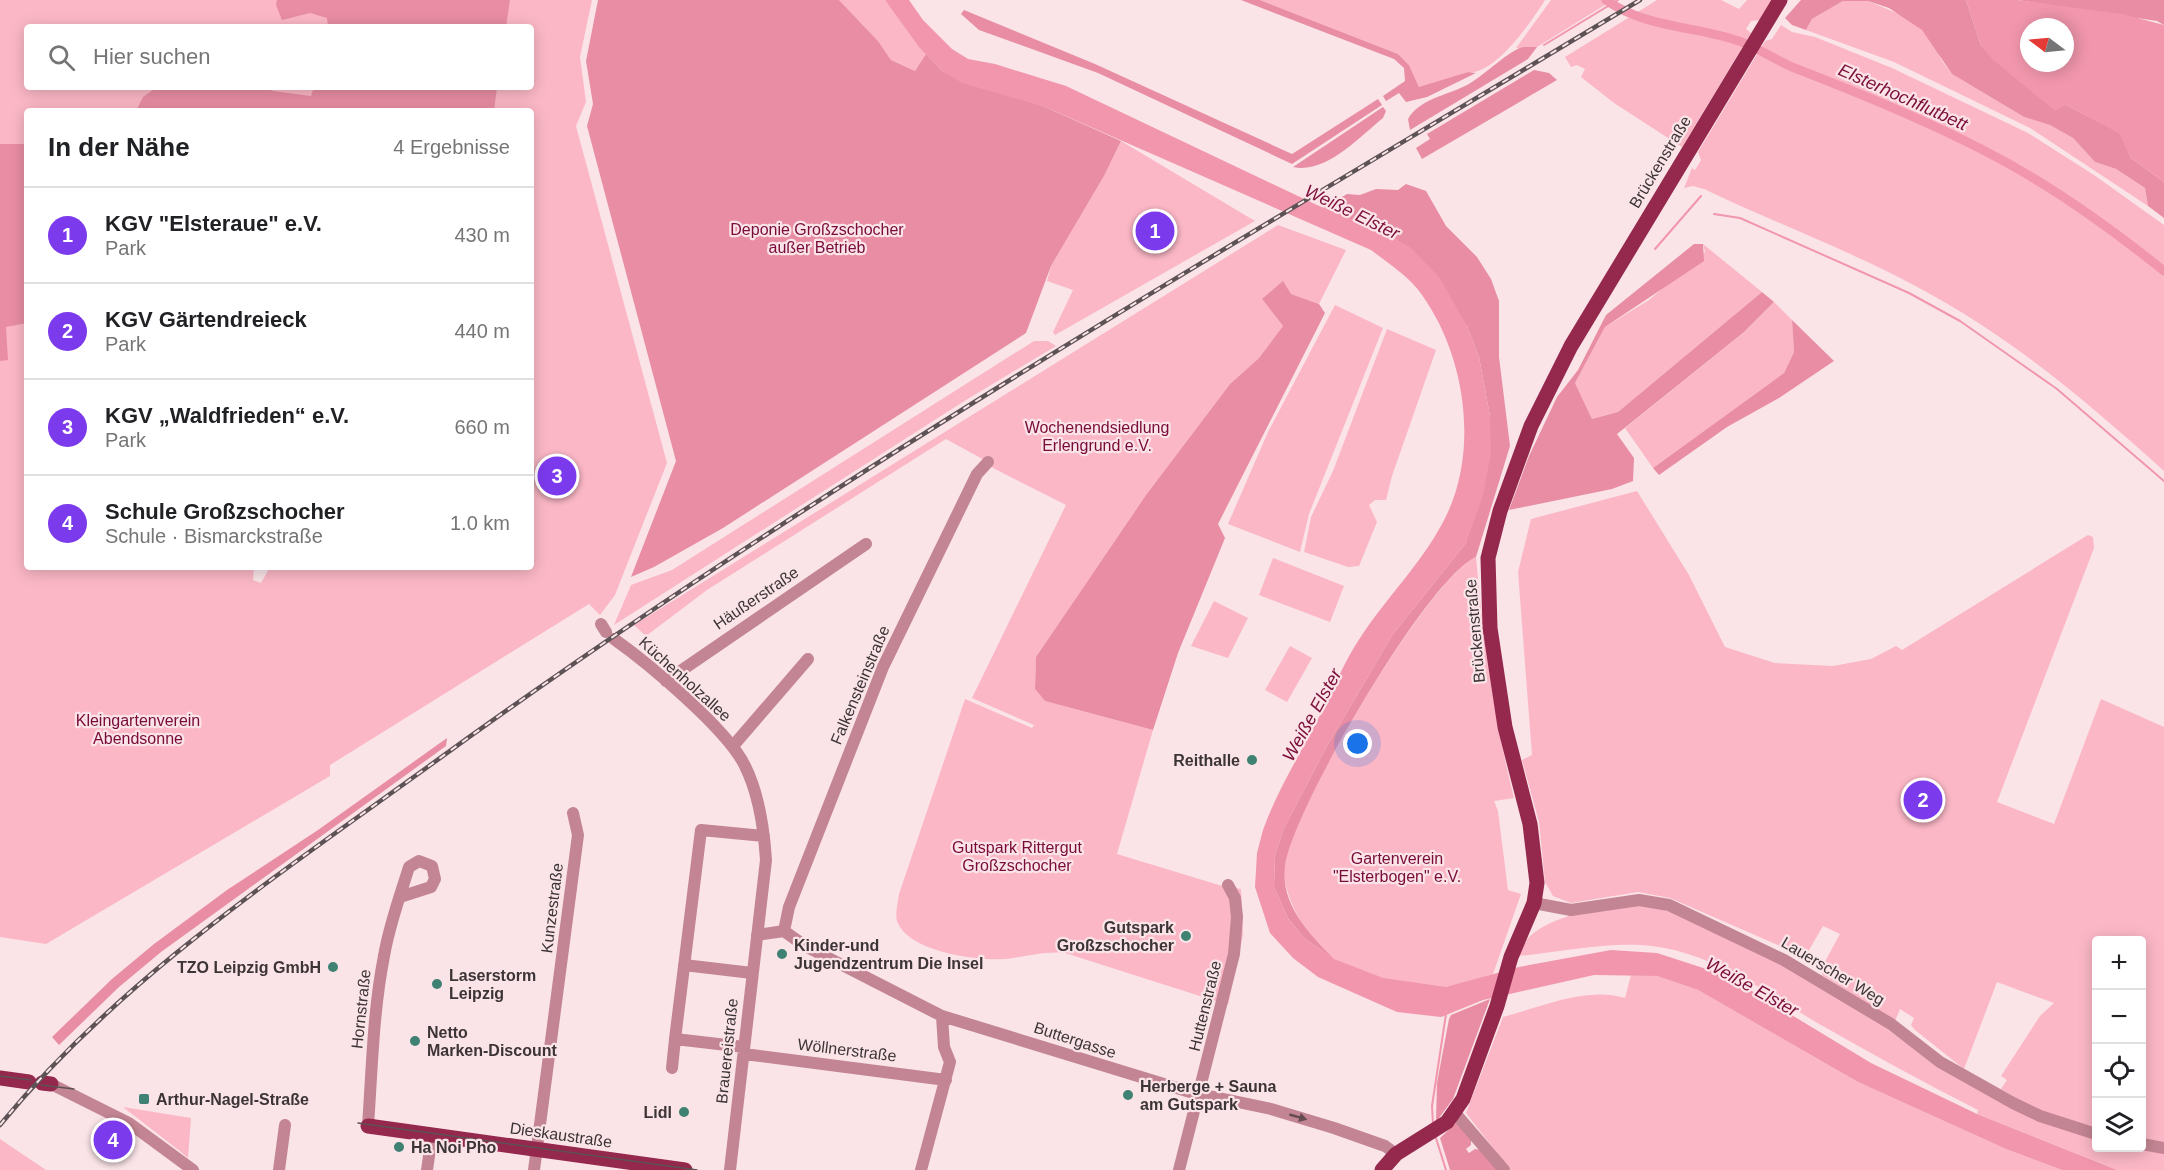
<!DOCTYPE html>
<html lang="de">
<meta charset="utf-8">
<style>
body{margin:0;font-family:Helvetica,sans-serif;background:#f6f6f6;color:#202124}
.controls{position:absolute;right:18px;bottom:18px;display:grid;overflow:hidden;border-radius:6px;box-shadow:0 3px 15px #0003}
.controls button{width:54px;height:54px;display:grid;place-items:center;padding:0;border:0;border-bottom:2px solid #e0e0e0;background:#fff;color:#202124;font:30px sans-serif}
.compass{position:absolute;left:2020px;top:18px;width:54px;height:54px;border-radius:50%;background:#fff;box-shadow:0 3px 15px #0003;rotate:286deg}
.you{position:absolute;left:1358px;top:744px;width:21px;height:21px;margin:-15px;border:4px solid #fff;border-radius:50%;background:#1a73e8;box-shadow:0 0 0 9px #1a73e833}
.badge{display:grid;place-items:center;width:39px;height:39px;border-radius:50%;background:#7c3aed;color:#fff;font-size:20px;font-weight:700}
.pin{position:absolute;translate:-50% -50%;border:3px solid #fff;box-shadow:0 2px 6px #0006}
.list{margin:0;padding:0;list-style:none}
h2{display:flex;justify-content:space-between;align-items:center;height:78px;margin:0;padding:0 24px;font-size:26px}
h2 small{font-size:20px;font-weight:400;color:#757577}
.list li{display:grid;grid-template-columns:39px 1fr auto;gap:18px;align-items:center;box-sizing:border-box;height:96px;padding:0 24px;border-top:2px solid #e0e0e0}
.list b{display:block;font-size:22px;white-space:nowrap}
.list p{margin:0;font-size:20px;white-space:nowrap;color:#757577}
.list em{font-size:20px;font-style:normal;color:#757577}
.icon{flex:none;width:33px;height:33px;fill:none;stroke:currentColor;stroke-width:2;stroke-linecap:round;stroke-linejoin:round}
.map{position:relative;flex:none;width:2164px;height:1170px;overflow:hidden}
.search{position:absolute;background:#fff;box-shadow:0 3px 15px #0003;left:24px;top:24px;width:510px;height:66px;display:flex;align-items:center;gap:15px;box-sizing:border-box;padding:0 21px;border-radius:6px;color:#757577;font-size:22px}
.panel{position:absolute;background:#fff;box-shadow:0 3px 15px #0003;left:24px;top:108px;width:510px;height:462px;border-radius:6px}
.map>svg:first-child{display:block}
.green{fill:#fbb7c6;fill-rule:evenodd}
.forest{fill:#e88da3}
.water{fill:#f196ac;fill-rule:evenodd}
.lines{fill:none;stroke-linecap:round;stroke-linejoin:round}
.stream{stroke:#f196ac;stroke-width:2}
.canal{stroke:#f196ac;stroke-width:9}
.minor{stroke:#c38593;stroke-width:12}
.major{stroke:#95284d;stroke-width:15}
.tram{stroke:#5d5255;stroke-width:1.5}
.rail-casing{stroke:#5d5255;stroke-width:4.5}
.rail{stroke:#fae4e8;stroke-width:2;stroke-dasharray:7;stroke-linecap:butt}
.oneway{fill:#644c52}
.poi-dot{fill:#3f8172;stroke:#fae4e8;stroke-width:2}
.labels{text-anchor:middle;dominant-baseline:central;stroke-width:4.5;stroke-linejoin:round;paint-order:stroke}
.street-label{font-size:16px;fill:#3c3436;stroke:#fae4e8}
.park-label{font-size:16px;fill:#790b38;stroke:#fae4e8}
.poi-label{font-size:16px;font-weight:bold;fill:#3c3436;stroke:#fae4e8;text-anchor:start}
.water-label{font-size:18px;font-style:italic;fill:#7c0f3a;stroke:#fae4e8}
</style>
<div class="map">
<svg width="2164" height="1170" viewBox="0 0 2164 1170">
<rect width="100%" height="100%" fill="#fae4e8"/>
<path class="green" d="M0 0H592L580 57 586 102 576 126 667 463 615 595 600 615 589 604 330 765V776L46 944 0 937ZM27 27H531V87H27ZM27 111H531V567H270L261 583 253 580 254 567H27Z
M839 0H885L926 54 915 71 891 60 878 41Z
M1260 0H1545C1532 21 1495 75 1468 72L1423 87H1419L1409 65 1398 54Z
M1551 0H1613L1537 47 1516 48Z
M1657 0H1721L1739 9 1747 0H1773L1760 20 1751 21 1746 29 1751 33 1682 147 1614 103 1581 77 1585 69 1577 65 1571 67 1565 57Z
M1843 1H1868L1906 17 1922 30 1935 46 1942 61 1952 74 2024 117 2050 125 2073 138 2095 162 2116 169 2145 188 2148 206 2030 128 1894 62 1806 30 1812 19Z
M1781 25 1792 32 1815 37 1892 68 2028 133 2094 175 2164 225V471C2094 408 2022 346 1939 299 1865 256 1781 226 1704 189L1693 186 1684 188 1692 168 1695 170 1701 160 1698 152 1765 41 1772 39Z
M1121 141 1255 221 1055 335 1053 332 1073 290 1047 281 1051 266 1104 176Z
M1278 225 1346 250 1319 304 1291 294 1262 299 1283 326 1259 358 1230 384 1146 495 1036 657 1035 689 1045 701 1153 730 1117 854 1219 885 1241 889 1243 935 1228 1005 1065 953C1043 951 1026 957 1005 959 977 961 908 952 897 921 895 914 898 901 899 894L965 699 1032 728 1034 725 972 698 1066 505 993 468 988 462 946 439 707 590 646 636 634 625Z
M1703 244 1762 292 1618 412 1592 419 1575 383 1605 327 1649 300 1705 252Z
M1774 302 1792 320 1794 352 1784 373 1653 468 1625 428 1744 332Z
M1335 305 1383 328 1309 514 1300 552 1228 524 1268 432Z
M1387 329 1436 350 1392 476 1386 500H1375L1369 505 1377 522 1359 566 1348 567 1304 552 1311 517 1333 471Z
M1034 341H1048L1056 346 966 400 614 625 631 585 672 570Z
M1637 491 1689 575 1725 647 1775 663 1833 666 1871 659 1896 646 1902 650 2088 535 2093 537 2094 548 1997 802 2054 824 2101 699 2164 727V1144L2142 1140V940H2096V1129L2034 1109 2001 1089 2007 1080 2001 1076 2040 1016 2054 1003 1997 982 1964 1069 1915 1030 1911 1025 1914 1018 1900 1009 1895 1021 1822 975V967L1840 934 1823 926 1805 957 1670 898 1638 892 1571 903 1553 896 1545 882 1539 822 1522 760 1532 755 1518 572 1531 519Z
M1476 557C1483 639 1494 718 1514 798L1494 801 1498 811 1508 890 1521 894 1493 974C1478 978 1461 987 1445 987 1413 989 1363 975 1335 960 1310 945 1282 897 1284 867 1288 815 1431 575 1476 557Z
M1273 558 1344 586 1330 622 1259 595Z
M1214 601 1248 618 1228 658 1191 646Z
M1290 646 1312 658 1287 702 1265 690Z
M1643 904 1676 913 1791 969 1879 1023 1932 1062 2096 1138V1148H2138L2164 1152V1170H2117L1977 1114 1978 1110C1923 1082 1868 1052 1814 1021 1766 992 1716 956 1659 947 1614 940 1564 952 1519 956 1522 950 1525 940 1530 936 1560 910 1606 910 1643 904Z
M1631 975 1657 976 1698 990 1858 1082 2006 1149 2062 1170H1510L1466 1113 1503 1017C1541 1007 1586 986 1625 998Z
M123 1107 191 1118 188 1158 181 1152Z
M0 1139 46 1170H0Z"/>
<path class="forest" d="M277 0H510L506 27H328L327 18 310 13 282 20 276 5Z
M598 0H839L878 41 891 60 915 71 926 54 942 71 1045 107 1121 141 1104 176 1051 266 1026 333 723 528 654 567 631 577 676 461 587 126 593 104 586 61Z
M1241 0H1260L1398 54 1409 65 1419 87 1468 72 1476 73 1427 97 1406 102 1399 93 1386 101 1383 96 1405 81 1404 68 1394 59Z
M1801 0H1966L1981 46 2066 105 2120 133 2131 158 2164 182V218L2148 206 2145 188 2116 169 2095 162 2073 138 2050 125 2024 117 1952 74 1922 30 1889 8 1868 1H1843L1812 19 1806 30 1792 25 1785 18Z
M2017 0H2164V25L2157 21Z
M964 10 1095 64 1292 154 1378 99 1382 105 1292 164 1098 73 979 30 961 14Z
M1524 47H1537L1528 59 1410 130 1408 119C1419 99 1448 95 1467 85 1483 77 1511 48 1524 47Z
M1534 70 1549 73 1557 80 1422 159 1416 148 1430 139 1427 134Z
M157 87H265L273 91 311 96 314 87H497L494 111H136L143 97Z
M1383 107 1386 111 1383 118C1358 138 1326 174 1293 167Z
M0 144H27V323L6 327 8 360 0 361Z
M1406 184 1426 191 1446 226 1477 257 1491 279 1499 301V357L1510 446 1476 557C1429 576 1291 812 1285 866 1280 904 1310 935 1334 959L1304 938 1288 918 1274 887 1275 855 1284 828 1328 744 1393 634 1466 543 1490 416 1479 357 1467 326 1393 237 1323 208 1347 194 1360 195 1376 189 1398 190Z
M1694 244H1703L1704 261 1605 327 1575 383 1592 419 1618 412 1762 292 1774 302 1744 332 1617 434 1634 458 1633 481 1612 489 1509 510 1529 456 1557 397 1578 370 1606 315Z
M1283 281 1291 294 1319 304 1325 313 1218 524 1225 538 1178 653 1153 730 1045 701 1035 689 1036 657 1146 495 1230 384 1259 358 1283 326 1262 299Z
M1792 320 1834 361 1779 398 1727 427 1659 475 1653 468 1784 373 1794 352Z
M447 738 446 746 161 952 119 987 59 1045 52 1037 112 979 154 944 227 890 318 830Z
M1490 999 1453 1099 1436 1122 1437 1083 1449 1019 1451 1015Z
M1456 1123 1471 1138V1145L1466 1149 1469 1153 1475 1149 1481 1150 1497 1170H1450L1440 1138Z"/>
<path class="water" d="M885 0H909L923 20 952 49 968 59 995 64 1066 86 1317 205 1393 237 1411 248 1440 278 1467 326 1479 357 1490 416 1491 452 1483 496 1466 543 1393 634 1328 744 1284 828 1275 855 1274 887 1288 918 1304 938 1334 959 1383 978 1446 987 1519 967 1611 950 1657 953 1734 978 1742 985 1871 1063 1977 1114 2117 1170H2062L2006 1149 1858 1082 1698 990 1657 976 1594 975 1483 1000 1441 1017 1397 1012 1318 977 1293 958 1270 933 1255 887 1257 853 1263 830C1277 791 1299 756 1318 719 1332 692 1344 661 1362 635 1387 597 1420 565 1442 524 1480 456 1467 358 1422 295 1410 277 1388 263 1371 250L1045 107 962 83 942 71 919 47Z
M1966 0H2017L2122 14 2164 25V182L2131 158 2119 133 2066 105 2055 111 1992 59 1981 46ZM2029 27H2065V63H2029Z"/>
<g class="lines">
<path class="stream" d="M1544 45 1618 0
M1714 214 1740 218 1909 293 1960 321 2057 389 2164 481
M1655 249 1701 196
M1433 1124 1432 1106 1446 1014
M1435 1135 1446 1170"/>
<path class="canal" d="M1606 0C1645 28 1696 26 1739 41 1758 48 1774 59 1792 67 1857 92 1921 118 1983 150 2048 183 2108 226 2164 271"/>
<path class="minor" d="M601 624 606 632
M614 639C648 663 728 730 745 766 759 794 764 829 766 860L730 1170
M666 681 866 544
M733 746 808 659
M1534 903 1571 910 1639 900 1669 905 1784 960 1891 1024 1940 1062 2013 1103 2040 1116 2096 1134
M784 931 789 907 883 667 977 474 988 462
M757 935 784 931 805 946 942 1016 1190 1092 1271 1109 1334 1128 1385 1146 1396 1154
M684 965 752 973
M744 1047 675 1039 701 830 764 836
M744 1054 946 1080
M672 1068 675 1039
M51 1084 129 1123 193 1170
M1455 1113 1504 1170
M368 1126C372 1069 373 1012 384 956 389 926 400 896 409 867L419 861 432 866 435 879 431 887 400 897
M2142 1144 2164 1148
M279 1170 285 1125
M427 1170 432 1135
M534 1170 578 835 573 813
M921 1170 950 1062 944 1047 942 1016
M1179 1170 1234 954 1237 917 1235 898 1228 885"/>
<path class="major" d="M0 1078 29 1082
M42 1083 51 1084
M368 1126 685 1170
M1382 1170 1396 1154 1447 1122 1463 1099 1497 1006 1511 957 1534 903 1537 883 1530 824 1505 727 1490 628 1488 558 1500 511 1531 426 1571 346 1780 0"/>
<path class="tram" d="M0 1076 31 1080
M41 1085 74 1089
M358 1123 697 1170"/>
<defs>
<path id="rail" d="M0 1125C119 980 278 875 429 766 816 485 1231 246 1640 0"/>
</defs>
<use href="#rail" class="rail-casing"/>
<use href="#rail" class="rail"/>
</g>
<defs><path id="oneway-solid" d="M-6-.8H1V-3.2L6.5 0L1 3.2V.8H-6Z" transform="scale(1.5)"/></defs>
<use class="oneway" href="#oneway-solid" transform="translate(1298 1117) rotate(16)"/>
<g class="poi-dot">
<circle cx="1252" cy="760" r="6"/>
<circle cx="1186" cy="936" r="6"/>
<circle cx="782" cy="954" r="6"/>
<circle cx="333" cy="967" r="6"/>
<circle cx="437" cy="984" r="6"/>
<circle cx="415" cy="1041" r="6"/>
<circle cx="1128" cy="1095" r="6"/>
<rect x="138" y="1093" width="12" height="12" rx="3"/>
<circle cx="684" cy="1112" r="6"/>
<circle cx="399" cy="1147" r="6"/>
</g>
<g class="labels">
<g class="street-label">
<text transform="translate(1660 162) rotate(-59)">Brückenstraße</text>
<text transform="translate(756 598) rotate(-34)">Häußerstraße</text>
<text transform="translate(1475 631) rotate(-95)">Brückenstraße</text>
<text transform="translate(685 679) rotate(42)">Küchenholzallee</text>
<text transform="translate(860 685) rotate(-67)">Falkensteinstraße</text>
<text transform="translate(552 908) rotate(-83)">Kunzestraße</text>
<text transform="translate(1833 971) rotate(31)">Lauerscher Weg</text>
<text transform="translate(1205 1006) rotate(-76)">Huttenstraße</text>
<text transform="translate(361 1009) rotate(-84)">Hornstraße</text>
<text transform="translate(1075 1040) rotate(18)">Buttergasse</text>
<text transform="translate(847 1050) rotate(7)">Wöllnerstraße</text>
<text transform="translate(727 1051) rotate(-84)">Brauereistraße</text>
<text transform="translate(561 1135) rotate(8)">Dieskaustraße</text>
</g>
<g class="park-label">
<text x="817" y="229">Deponie Großzschocher<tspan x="817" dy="18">außer Betrieb</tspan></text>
<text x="1097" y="427">Wochenendsiedlung<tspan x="1097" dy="18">Erlengrund e.V.</tspan></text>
<text x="138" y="720">Kleingartenverein<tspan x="138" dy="18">Abendsonne</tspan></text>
<text x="1017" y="847">Gutspark Rittergut<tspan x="1017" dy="18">Großzschocher</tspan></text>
<text x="1397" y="858">Gartenverein<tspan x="1397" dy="18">"Elsterbogen" e.V.</tspan></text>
</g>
<g class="poi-label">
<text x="1240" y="760" text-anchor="end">Reithalle</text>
<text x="1174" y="927" text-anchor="end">Gutspark<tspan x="1174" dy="18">Großzschocher</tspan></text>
<text x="794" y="945">Kinder-und<tspan x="794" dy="18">Jugendzentrum Die Insel</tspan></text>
<text x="321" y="967" text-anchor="end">TZO Leipzig GmbH</text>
<text x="449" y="975">Laserstorm<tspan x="449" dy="18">Leipzig</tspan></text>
<text x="427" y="1032">Netto<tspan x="427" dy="18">Marken-Discount</tspan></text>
<text x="1140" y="1086">Herberge + Sauna<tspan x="1140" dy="18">am Gutspark</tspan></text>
<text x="156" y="1099">Arthur-Nagel-Straße</text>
<text x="672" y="1112" text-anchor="end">Lidl</text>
<text x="411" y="1147">Ha Noi Pho</text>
</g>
<g class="water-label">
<text transform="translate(1903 97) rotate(24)">Elsterhochflutbett</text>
<text transform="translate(1352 212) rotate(26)">Weiße Elster</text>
<text transform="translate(1312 715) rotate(-61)">Weiße Elster</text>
<text transform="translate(1752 987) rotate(29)">Weiße Elster</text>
</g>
</g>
</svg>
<div class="controls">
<button>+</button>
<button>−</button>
<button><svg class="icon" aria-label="locate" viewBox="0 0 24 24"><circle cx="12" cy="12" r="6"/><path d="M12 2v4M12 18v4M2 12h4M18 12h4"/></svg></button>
<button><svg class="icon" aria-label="layers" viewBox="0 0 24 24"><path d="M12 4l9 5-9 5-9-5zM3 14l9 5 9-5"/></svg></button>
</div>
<svg class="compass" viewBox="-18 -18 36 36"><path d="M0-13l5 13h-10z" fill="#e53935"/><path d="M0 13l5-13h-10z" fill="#757577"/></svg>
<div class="you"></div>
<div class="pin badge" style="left:1155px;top:231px">1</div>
<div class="pin badge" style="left:1923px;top:800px">2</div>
<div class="pin badge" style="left:557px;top:476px">3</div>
<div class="pin badge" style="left:113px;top:1140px">4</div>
<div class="search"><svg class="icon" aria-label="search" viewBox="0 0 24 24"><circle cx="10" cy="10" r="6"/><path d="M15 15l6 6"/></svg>Hier suchen</div>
<section class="panel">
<h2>In der Nähe<small>4 Ergebnisse</small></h2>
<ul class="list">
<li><span class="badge">1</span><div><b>KGV &quot;Elsteraue&quot; e.V.</b><p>Park</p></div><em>430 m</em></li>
<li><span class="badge">2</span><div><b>KGV Gärtendreieck</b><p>Park</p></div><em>440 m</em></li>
<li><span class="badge">3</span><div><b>KGV „Waldfrieden“ e.V.</b><p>Park</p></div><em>660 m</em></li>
<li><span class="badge">4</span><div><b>Schule Großzschocher</b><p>Schule · Bismarckstraße</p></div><em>1.0 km</em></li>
</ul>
</section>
</div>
